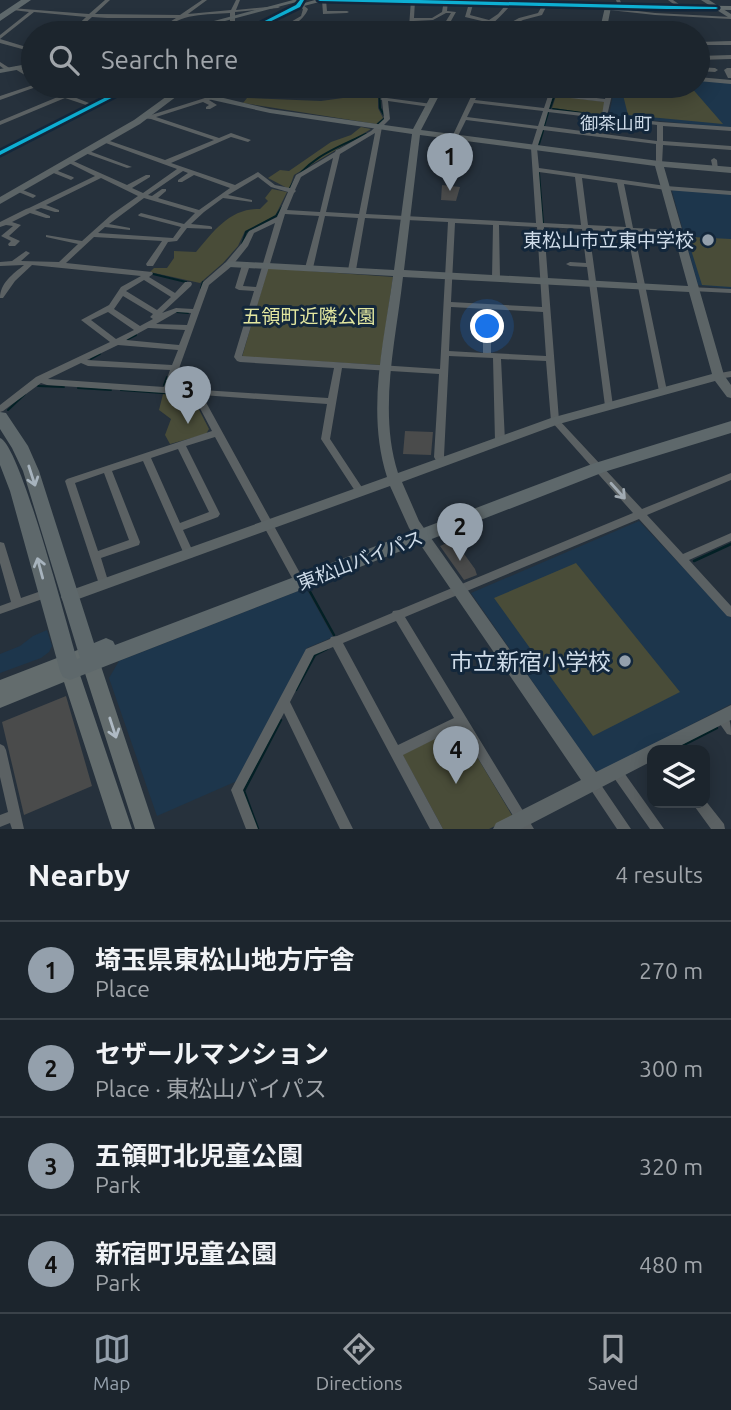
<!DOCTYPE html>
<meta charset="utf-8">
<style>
body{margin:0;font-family:Ubuntu,"Noto Sans JP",sans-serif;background:#293139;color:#f1f3f6}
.controls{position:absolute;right:21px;bottom:21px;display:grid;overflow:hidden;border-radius:14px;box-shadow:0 4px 18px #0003}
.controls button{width:63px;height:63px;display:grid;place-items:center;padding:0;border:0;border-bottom:2px solid #3a4249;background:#1c252d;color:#f1f3f6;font:35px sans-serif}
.you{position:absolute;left:488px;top:327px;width:24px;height:24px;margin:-18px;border:5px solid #fff;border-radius:50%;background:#1a73e8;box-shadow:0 0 0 10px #1a73e833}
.badge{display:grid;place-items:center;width:46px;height:46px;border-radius:50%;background:#94a0ac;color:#111;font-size:23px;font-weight:700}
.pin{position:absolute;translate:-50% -58px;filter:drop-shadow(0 2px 4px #0008)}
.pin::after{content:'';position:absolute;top:37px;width:24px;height:21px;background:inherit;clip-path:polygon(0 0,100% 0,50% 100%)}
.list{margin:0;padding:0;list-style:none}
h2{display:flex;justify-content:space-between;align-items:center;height:91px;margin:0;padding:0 28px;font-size:30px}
h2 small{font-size:23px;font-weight:400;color:#a0a5aa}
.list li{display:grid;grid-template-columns:46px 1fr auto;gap:21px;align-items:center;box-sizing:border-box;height:98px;padding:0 28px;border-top:2px solid #3a4249}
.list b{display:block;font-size:26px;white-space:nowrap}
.list p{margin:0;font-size:23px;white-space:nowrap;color:#a0a5aa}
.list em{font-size:23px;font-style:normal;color:#a0a5aa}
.icon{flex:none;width:38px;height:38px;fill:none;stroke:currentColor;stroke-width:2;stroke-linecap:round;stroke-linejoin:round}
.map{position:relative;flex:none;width:731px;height:829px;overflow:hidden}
.search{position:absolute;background:#1c252d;box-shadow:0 4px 18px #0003;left:21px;right:21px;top:21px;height:77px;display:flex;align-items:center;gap:18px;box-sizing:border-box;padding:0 24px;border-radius:38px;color:#a0a5aa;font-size:26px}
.sheet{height:483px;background:#1c252d}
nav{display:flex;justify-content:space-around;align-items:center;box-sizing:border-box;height:98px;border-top:2px solid #3a4249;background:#1c252d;font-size:19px;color:#a0a5aa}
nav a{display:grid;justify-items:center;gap:4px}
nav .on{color:#94a0ac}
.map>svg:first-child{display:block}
.built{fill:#1d364c}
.green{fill:#494c38}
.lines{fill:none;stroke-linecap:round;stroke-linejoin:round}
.stream-far1{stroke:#032025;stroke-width:2}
.stream{stroke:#032025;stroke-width:2.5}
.building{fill:#4a4b4b}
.street{fill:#5b6163;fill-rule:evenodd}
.secondary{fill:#5c6466;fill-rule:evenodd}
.primary{fill:#636c6d;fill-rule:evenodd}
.highway{fill:#5e686b;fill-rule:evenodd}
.bus-1-casing{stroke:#13273b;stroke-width:5}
.bus-1{fill:#0dafd3;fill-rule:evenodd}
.oneway{stroke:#a7b3bd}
.oneway2{stroke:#a1abb3}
.oneway3{stroke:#afbac4}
.poi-dot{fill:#94a0ac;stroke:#13273b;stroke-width:2.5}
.labels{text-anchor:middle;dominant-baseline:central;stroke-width:6;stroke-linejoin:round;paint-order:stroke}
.far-neighbourhood-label{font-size:18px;fill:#cfdce9;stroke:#13273b}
.poi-label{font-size:19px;fill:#cfdce9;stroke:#13273b;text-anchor:end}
.park-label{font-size:19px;fill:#e2e69f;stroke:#13273b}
.street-label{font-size:19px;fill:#cfdce9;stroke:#13273b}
.near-poi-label{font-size:23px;fill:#cfdce9;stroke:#13273b;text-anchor:end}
</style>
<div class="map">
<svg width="731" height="829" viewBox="0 0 731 829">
<rect width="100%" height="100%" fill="#26313c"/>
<path class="built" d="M698 80 731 83V128L609 116 614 90H679L677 86H698Z
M674 190 731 194V289L698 285 672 191Z
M639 521 731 618V704L600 772 593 769 471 593Z
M306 588 333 637 307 648 237 781 157 816 109 678 119 661Z
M47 630 52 646 49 652 41 658 0 673V654L20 646 33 636Z"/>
<path class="green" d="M370 86H378V108L383 118 376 124 243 103 247 98 321 101 372 94Z
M679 86H690L723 124 628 115 622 91 681 90Z
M556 96 606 102 602 115 552 108Z
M361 127 371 129 294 175 289 189 268 178 280 170 289 171 331 142 351 135Z
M272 189 287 192 275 216 245 231 238 246 223 263 200 283 150 272 154 268H167L174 258V251L196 252C214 231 230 208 260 209L268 201 265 198Z
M691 237 731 239V287L702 285 688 240Z
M268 268 393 277 380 365 242 357Z
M163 394 192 396 209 429 206 434 170 444 165 435 171 419 159 410Z
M576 563 680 692 593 736 494 598Z
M458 725 513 817 489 829H443L401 752Z"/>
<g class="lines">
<path class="stream-far1" d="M379 86 380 108 384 115
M550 108 554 97
M553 109 582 113
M378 124 384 119
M544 126 548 113
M539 144 543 131
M539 173 543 223
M290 188C305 159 338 147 366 134
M242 244 246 232 276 216 282 207
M153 274 186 282
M201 288 203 282
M177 312 188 313
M128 339 136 335
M91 359 100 354
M164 385 167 377
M38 386 64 387
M78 388 111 390
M121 390 176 394
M8 410 25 394"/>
<path class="stream" d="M694 561 731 544
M308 588 334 635
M296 690 315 655 327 649
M674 750 717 728
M258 829 244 791 281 720"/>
</g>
<path class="building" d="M442 185 460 187 456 201 441 200Z
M405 431 433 432 431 455 403 454Z
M454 540 475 569 477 575 464 580 440 546Z
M66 696 92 786 24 815 2 722Z"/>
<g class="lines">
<path class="street" d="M105 0H110L95 14 180 15 202 0H207L188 14 231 10 236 0H240L236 10 278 6 280 7 278 8 235 12V25L247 33H242L230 27V13C209 15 176 12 164 33H159L162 27 176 18H107L92 17 74 33H69L86 17 34 12 0 39V35L29 12 13 10H11V8L89 14Z
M322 0H326L327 11H347L349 12 347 13 323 14Z
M411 0 415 1 414 18H432L442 12 444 0 448 1 447 11 456 12 447 28H429L427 27 429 26H443L451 13H446L433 20 414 21 413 27 408 33H404L409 27Z
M470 0 474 1 470 15 489 20 498 14 510 0 514 1C504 13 488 32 472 33L486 22 465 17Z
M616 0H620L623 8H619Z
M668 0H673L683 7 679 8Z
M544 2 548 3 542 15 523 20 497 33H491L519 18 538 13Z
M298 4H302L308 9C304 21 285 32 272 33L301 16 303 9 298 6Z
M584 5 655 13 731 17V19L655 15 582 7V5Z
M605 23 626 27 628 28 626 29 603 25V24Z
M323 26 325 27V28L302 33H293Z
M108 31 116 32 117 33H106V31Z
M0 39 33 49V52L0 43Z
M731 41V45H698V42Z
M731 55V59L698 60V56Z
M0 62 11 69V71H7L0 66Z
M17 66 33 76V80L15 69V67Z
M698 67 715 68 718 70 715 72 698 71Z
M727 68H731V78H728L724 70Z
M698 77 731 80V84L698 81Z
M33 85 43 86 64 93 77 86H83L69 95 94 105 89 106 65 98 0 125V121L60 96 36 87 0 100V96Z
M243 86H256L264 89 356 93H367L364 86H370L373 94 370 96 356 97 263 93 250 87 209 100 217 105 210 109H206V107L209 105 203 102 156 117 219 138 231 133 251 140 248 142 231 137 171 163 235 185 258 172 275 185 290 188 296 175 335 152 336 150 339 149 371 131 384 119 382 100 380 99 382 98 380 86H386L387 98 432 104 433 105 430 107 388 101 390 119 382 127 366 214 536 223 531 148 537 129 466 120 457 138 452 137 476 86H492L605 99 608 86H614L607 116 660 122 731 127V131L663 126V141L731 146V150L663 145 662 164 659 166 656 164V144L543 130 537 148 539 168 666 186 731 191V195L666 190 624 184 633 228 677 230 680 232 677 234 634 232 667 391 663 394 659 391 627 232 589 230 613 406 609 409 605 406 587 267 570 266 566 264 570 262 586 263 582 229 544 227 559 420 642 509 731 473V480L647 515 683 554 731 533V541L689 560 731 606V617L727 616 639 519 405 617 534 829H521L459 727 403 755 443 829H430L333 647 314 655 290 702 353 829H340L284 713 243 790 258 829H246L231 790 306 649 330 639 331 637 337 636 392 613 393 611 399 610 633 513 551 421 546 361 501 359 505 441 500 444 495 441 493 358 449 356 444 456 447 461 445 463C439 465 437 462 434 457L439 374 342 368 330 439 365 492 363 494H357L321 439 327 404 202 395 301 575 300 578 296 579 292 578 215 437 186 446 220 514 218 517 183 530 194 554 193 557 189 558 185 557 184 554 143 461 112 471 140 542 139 545 101 558 109 584 108 587 104 588 100 587 65 481 67 479 212 431 193 395 47 385 41 383 3 411 0 412V405L36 377 110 342 81 320 109 305 121 287 141 276 32 265 15 281 3 298H0C0 283 13 274 24 265L0 266V262L12 261 26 251 30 253 21 261 59 262 78 244 46 237V235L82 241 111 215 138 196 101 178 46 205 59 210V212H55L41 208 35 210 50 216V218H46L30 213 12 222 21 225 9 236 20 241 15 246H9L8 244 11 241 1 236 13 226 6 225 0 227V222L26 209 29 208 95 176 69 163V161L71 160 127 185 146 175H150V177L132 188 143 193 177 169 103 142V140H107L165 160 214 140 151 119 141 118V116L151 115ZM481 88 548 96 544 108 475 100ZM553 96 604 102 602 115 549 109ZM474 103 543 111 538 126 467 117ZM548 112 657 125V141L544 126ZM375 133 359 214 326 212 340 154ZM333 158 320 212 287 210 294 193 296 191 295 190 301 177ZM183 171 188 173 178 180V182H182L194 175 230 188 199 210 158 198 166 191V189H162L152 196 148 195ZM539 172 575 177 581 225 543 223ZM258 177 271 187 288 192 277 217 249 231 242 243 226 262 203 282 193 309 176 308 162 313 191 286 192 284 191 282H185L175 293 149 277 153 274 152 272 66 263 94 237 162 241 146 264 147 266H153L168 242 177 241 187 228 212 229V227L210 226 191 224 204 212 223 198 252 202V200L228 195ZM582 178 617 183 626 227 588 225ZM144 198 195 213 184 224 141 213 138 215 139 216 181 227 173 238 98 233 105 227 130 230V228L109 224ZM285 214 319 216 305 268 309 270 313 268 325 216 358 218 348 270 352 272 356 270 365 218 448 222 440 369 242 356ZM275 223 256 287 243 286 250 265 246 263 242 265 235 288 239 290 254 291 234 357 237 361 240 362 334 368 328 398 172 388 209 285 232 266 248 246 254 233ZM455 223 493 225 492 278 496 280 500 278 499 225 537 227 542 307 451 302ZM144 280 171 297 157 310 126 291ZM123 296 153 314 150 317 153 319 140 326 114 309ZM451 307 543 312 546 356 491 353V330L487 328 483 330V353L449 351ZM108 312 134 330 116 339 91 320ZM177 312 191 313 187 325 156 324ZM148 328H149L185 330 179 345 126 340ZM118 345 178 350 172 365 87 360ZM81 363 88 366 170 370 164 387 48 379ZM178 449 209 512 180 523 151 458ZM104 473 129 540 98 551 75 483ZM396 621 454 718 398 745 343 643Z
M85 151H89L132 167 127 168 85 153Z
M714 158 717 160 718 170 713 169 711 160Z
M53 169 73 177 74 178 71 180 51 172 50 171Z
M18 188 35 195 36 196 33 198 16 191 15 190Z
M689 287 731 289V293L692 291 688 289Z
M731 371V377L718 379 714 376 715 374Z
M0 542 4 543 5 546 21 598 47 589 51 590 52 593 51 596 0 614V606L11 602 0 563Z
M721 712C731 716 731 725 731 735L727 734 715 717 717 713Z
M0 744 4 746 6 750 24 829H12L10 823 0 827V815L8 812 0 777Z
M616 765 620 767 664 829H650L612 775 610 771 612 767Z
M593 777 597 779 631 829H617L589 787 587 783 589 779Z
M705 800 724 824 725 829H711L695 807 693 803H705Z"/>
<path class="secondary" d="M293 0H304L180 33H169Z
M315 0H327L300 7 297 5Z
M701 0H709L731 14V19Z
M608 5 611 7 606 33H599L605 7Z
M293 7 298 8 249 33H240Z
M33 63V67L0 73V69Z
M127 86H136L0 156V150Z
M159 86H187L186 89 270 109 413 129 436 86H444L421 130 659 161 731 167V173L664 167 724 375 731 385V398L727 397 715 381 559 424 402 482 419 521 596 772 731 705V720L672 750H652V761L521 829H493L496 823 581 780 409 528 390 486 73 601 68 603 63 601 61 597 63 593 387 477C366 411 384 342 393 276L229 267 224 264 229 261 394 270 412 134 270 113 181 93 140 124 0 204V197L134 120 174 91ZM420 135 655 166 688 286 404 270ZM403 277 689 292 712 374 551 418 398 473C378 411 396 340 403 277Z"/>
<path class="primary" d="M316 0H519L584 4 731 6V10L584 8 497 3 320 2Z
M88 646 94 649 97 654 155 829H135L82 664 77 666 132 829H112L64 682 0 708V680Z"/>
<path class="highway" d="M21 0H31L0 21V14Z
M0 412 6 413 28 446 39 471 94 643 106 638 113 641 115 645 592 464 731 421V433L604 472 70 680 63 677 60 671 10 491 0 465V438C20 444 68 629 77 659L80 658 23 471 12 448 0 429Z"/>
<defs>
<path id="bus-1" d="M300 0H304L300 7 247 33H241L296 5Z
M318 0H420L716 7 718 8 716 9H666L320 1Z
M128 86H135L0 155V151Z"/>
</defs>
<use href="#bus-1" class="bus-1-casing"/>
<use href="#bus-1" class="bus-1"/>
</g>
<defs><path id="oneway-shaft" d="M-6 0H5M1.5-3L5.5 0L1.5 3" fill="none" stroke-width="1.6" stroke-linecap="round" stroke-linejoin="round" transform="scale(1.75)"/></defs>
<g class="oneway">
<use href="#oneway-shaft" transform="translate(32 476) rotate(72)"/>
<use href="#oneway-shaft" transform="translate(40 568) rotate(-105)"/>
</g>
<use class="oneway2" href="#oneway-shaft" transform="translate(618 491) rotate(48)"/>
<use class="oneway3" href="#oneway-shaft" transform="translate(113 728) rotate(72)"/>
<g class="poi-dot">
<circle cx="708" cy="240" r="7"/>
<circle cx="625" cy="661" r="7"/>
</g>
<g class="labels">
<g class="far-neighbourhood-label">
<text x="616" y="123">御茶山町</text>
</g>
<g class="poi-label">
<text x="694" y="240">東松山市立東中学校</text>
</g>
<g class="park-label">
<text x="309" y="316">五領町近隣公園</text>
</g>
<g class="street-label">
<text transform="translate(360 560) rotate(-21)">東松山バイパス</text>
</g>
<g class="near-poi-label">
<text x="611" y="661">市立新宿小学校</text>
</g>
</g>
</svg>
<div class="controls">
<button><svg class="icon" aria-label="layers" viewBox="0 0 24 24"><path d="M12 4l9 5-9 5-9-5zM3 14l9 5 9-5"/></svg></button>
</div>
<div class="you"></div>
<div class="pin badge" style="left:450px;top:191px">1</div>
<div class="pin badge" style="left:460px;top:561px">2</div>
<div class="pin badge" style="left:188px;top:424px">3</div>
<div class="pin badge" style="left:456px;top:784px">4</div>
<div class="search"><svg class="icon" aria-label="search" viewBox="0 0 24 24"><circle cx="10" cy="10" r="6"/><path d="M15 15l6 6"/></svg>Search here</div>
</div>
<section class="sheet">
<h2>Nearby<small>4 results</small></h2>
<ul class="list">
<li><span class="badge">1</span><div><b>埼玉県東松山地方庁舎</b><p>Place</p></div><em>270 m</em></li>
<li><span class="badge">2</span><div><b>セザールマンション</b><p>Place · 東松山バイパス</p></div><em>300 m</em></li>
<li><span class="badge">3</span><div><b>五領町北児童公園</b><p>Park</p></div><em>320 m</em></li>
<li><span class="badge">4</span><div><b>新宿町児童公園</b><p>Park</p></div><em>480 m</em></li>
</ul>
</section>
<nav>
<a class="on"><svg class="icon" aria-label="map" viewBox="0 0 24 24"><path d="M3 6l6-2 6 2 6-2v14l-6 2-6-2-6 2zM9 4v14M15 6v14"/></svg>Map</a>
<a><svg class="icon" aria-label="directions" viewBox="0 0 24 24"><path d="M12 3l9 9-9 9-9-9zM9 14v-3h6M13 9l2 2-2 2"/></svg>Directions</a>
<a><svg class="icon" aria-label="saved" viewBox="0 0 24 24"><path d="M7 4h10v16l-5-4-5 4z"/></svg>Saved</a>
</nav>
